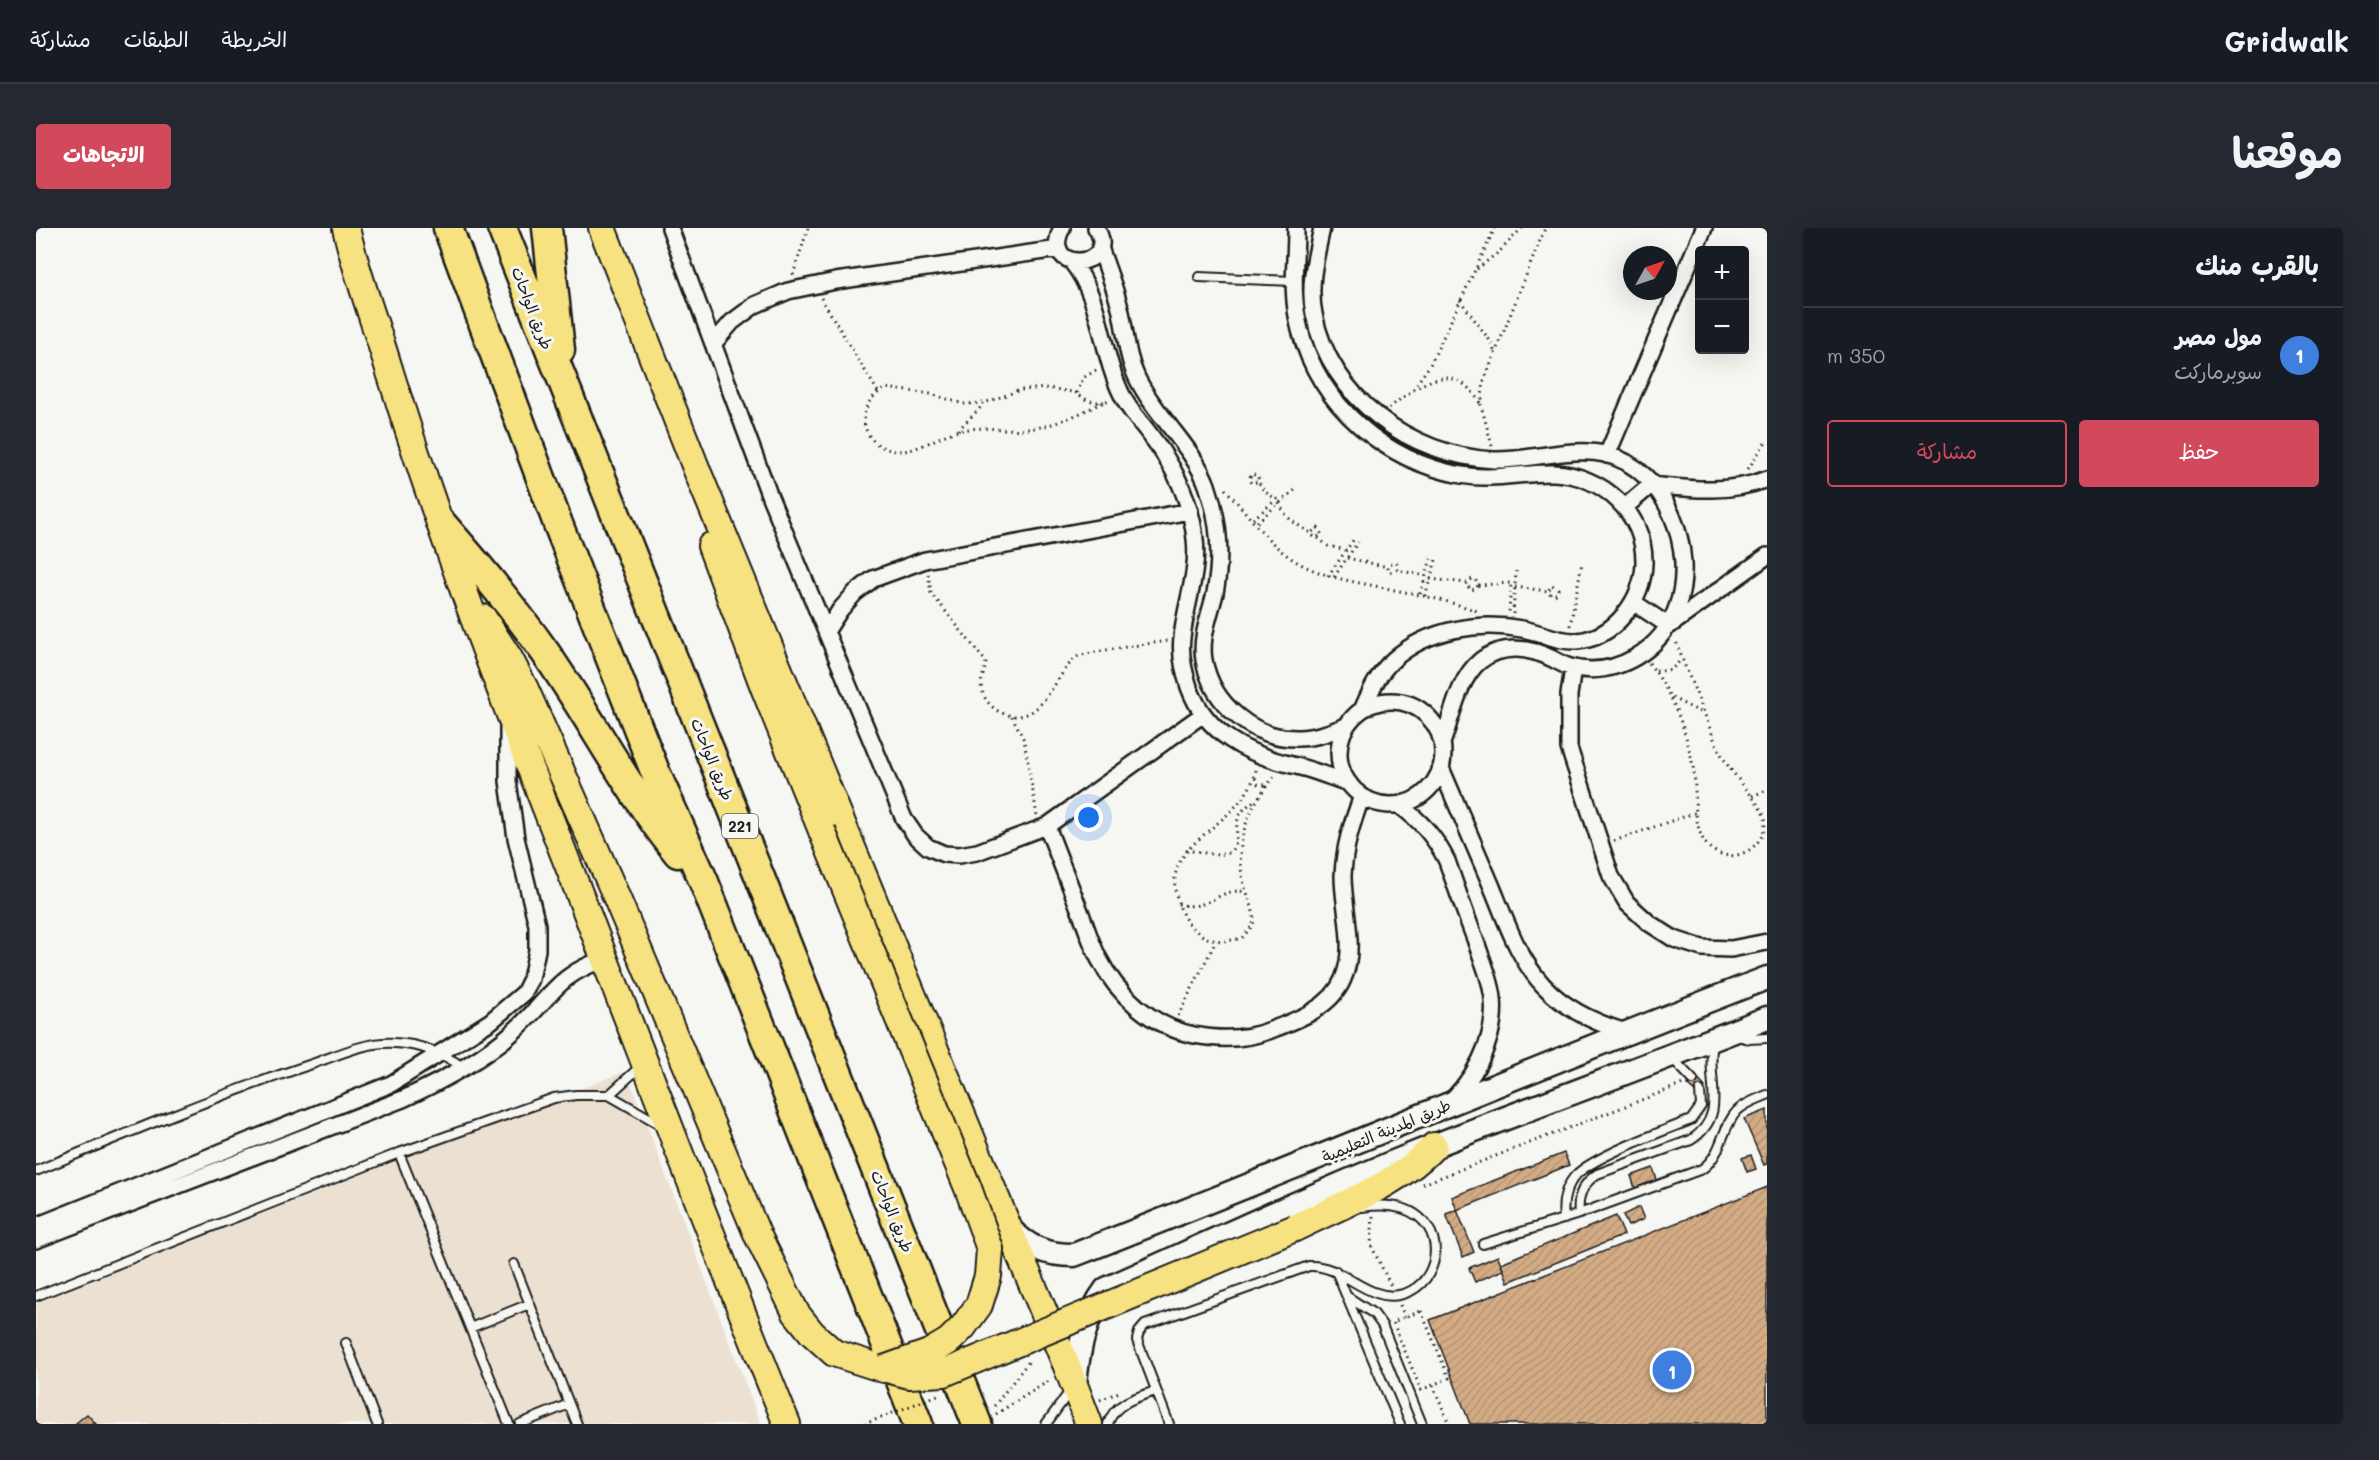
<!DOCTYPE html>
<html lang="ar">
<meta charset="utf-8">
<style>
body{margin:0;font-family:Mali,"Playpen Sans Arabic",sans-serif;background:#242831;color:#f1f3f6;direction:rtl}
.controls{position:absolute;right:18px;top:18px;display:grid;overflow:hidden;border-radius:6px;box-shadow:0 6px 24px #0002}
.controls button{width:54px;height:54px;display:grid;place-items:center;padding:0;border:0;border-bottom:2px solid #363941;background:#171b24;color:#f1f3f6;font:30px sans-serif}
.compass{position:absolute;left:1587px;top:18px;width:54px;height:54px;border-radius:50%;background:#171b24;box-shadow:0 6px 24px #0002;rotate:50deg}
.you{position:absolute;left:1053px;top:590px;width:21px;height:21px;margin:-15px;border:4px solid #fff;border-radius:50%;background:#1a73e8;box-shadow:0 0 0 9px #1a73e833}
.badge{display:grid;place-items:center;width:39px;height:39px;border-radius:50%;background:#d1495b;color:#fff;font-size:20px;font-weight:700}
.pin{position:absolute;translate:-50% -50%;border:3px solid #fff;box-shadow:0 2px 6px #0006}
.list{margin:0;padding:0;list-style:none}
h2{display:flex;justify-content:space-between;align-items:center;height:78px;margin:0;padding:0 24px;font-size:26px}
h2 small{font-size:20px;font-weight:400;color:#9ea1a6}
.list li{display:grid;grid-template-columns:39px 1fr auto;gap:18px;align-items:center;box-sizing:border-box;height:96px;padding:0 24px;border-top:2px solid #363941}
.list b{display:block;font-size:22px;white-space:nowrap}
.list p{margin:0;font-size:20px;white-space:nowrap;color:#9ea1a6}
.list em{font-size:20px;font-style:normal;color:#9ea1a6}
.actions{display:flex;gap:12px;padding:18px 24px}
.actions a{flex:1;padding:14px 0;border:2px solid #d1495b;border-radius:6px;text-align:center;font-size:21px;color:#d1495b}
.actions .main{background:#d1495b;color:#fff}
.map{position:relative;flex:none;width:1731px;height:1196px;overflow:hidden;direction:ltr;border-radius:6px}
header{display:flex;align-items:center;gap:36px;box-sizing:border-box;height:84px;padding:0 30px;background:#171b24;border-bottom:2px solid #363941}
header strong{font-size:28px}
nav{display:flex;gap:33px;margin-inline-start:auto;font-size:21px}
.intro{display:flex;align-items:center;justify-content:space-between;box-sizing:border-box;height:144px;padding:0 36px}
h1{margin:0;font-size:42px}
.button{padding:15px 27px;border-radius:6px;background:#d1495b;color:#fff;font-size:21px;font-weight:700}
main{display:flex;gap:36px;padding:0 36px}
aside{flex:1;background:#171b24;border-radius:6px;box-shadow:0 6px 24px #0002}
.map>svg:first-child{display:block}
.built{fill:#ece0d1}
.building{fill:url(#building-hatch);stroke:#1c1c1c;stroke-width:1.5}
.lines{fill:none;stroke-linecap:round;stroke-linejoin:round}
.lane-casing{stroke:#1c1c1c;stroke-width:12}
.street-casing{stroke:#1c1c1c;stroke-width:20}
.secondary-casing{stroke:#1c1c1c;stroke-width:27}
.primary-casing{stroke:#1c1c1c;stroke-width:30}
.highway-casing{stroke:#1c1c1c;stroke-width:33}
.path{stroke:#1c1c1c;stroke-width:3;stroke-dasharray:1.5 4.5;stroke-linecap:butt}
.lane{stroke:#f6f6f2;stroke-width:8}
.street{stroke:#f6f6f2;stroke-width:15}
.secondary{stroke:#f6f6f2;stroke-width:22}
.primary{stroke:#f7e281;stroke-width:26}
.highway{stroke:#f7e281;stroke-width:28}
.primary-bridge-casing{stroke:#1c1c1c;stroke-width:30;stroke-linecap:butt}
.path-bridge{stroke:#1c1c1c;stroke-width:3;stroke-dasharray:1.5 4.5;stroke-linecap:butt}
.primary-bridge{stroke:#f7e281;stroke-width:26}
.labels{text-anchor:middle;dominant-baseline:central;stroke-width:6;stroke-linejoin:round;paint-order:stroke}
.shield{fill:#f6f6f2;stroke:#5d5d5c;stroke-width:1.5}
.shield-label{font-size:15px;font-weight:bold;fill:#1c1c1c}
.street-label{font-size:16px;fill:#1c1c1c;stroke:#f6f6f2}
</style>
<header>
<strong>Gridwalk</strong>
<nav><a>الخريطة</a><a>الطبقات</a><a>مشاركة</a></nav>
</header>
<div class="intro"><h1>موقعنا</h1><a class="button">الاتجاهات</a></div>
<main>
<aside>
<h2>بالقرب منك<small></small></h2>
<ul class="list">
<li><span class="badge" style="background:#3f7fe0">1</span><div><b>مول مصر</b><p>سوبرماركت</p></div><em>350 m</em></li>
</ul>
<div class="actions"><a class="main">حفظ</a><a>مشاركة</a></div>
</aside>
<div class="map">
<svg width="1731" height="1196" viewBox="0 0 1731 1196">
<defs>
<pattern id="building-hatch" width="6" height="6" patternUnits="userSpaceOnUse" patternTransform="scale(1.5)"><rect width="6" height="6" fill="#d3ac85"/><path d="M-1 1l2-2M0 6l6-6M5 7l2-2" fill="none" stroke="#b59372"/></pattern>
</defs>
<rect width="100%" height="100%" fill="#f6f6f2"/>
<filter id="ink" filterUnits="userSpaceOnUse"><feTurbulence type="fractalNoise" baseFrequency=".0167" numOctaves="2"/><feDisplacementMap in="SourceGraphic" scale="12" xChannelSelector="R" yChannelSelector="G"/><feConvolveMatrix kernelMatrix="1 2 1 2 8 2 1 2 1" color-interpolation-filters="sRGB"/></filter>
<g filter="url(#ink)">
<path class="built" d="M590 843 725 1196H0V1075Z"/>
<path class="building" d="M1660 849 1669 859 1661 866 1651 857Z
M1731 882V936L1728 937 1708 891Z
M1528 925 1533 937 1421 982 1416 969Z
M1715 927 1720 941 1711 944 1706 930Z
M1617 940 1621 952 1599 960 1595 948Z
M1731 959V1196H1434L1394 1092Z
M1603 979 1608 991 1592 998 1587 987Z
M1421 982 1438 1024 1427 1029 1410 986Z
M1580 988 1588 1007 1472 1054 1465 1035Z
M1462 1028 1467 1042 1439 1054 1433 1040Z
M51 1186 60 1196H39Z"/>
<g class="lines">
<defs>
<path id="lane" d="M1163 49 1257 53
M1702 808 1713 811 1731 810
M1636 830 1657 852
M573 867 605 838
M363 925 473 1196
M0 943C91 905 182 867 276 836 302 827 331 813 359 815 385 816 406 825 427 839
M1543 986C1541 969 1546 956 1561 946L1655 912C1694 886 1669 852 1677 815
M1528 991C1526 975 1529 959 1540 947 1557 929 1629 902 1655 892L1665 878 1664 863
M1447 1016 1543 986 1666 941C1687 926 1685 900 1701 883 1709 875 1721 871 1731 867
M478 1036 541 1196
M1300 1043 1364 1196
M0 1068 363 925 518 870 540 867H573L627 898
M1312 1069 1338 1086 1346 1097 1386 1196
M434 1100 493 1076
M310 1115 341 1196
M484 1196 533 1176
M1010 1196 1034 1163
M1072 1196C1078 1175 1101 1169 1120 1163
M1133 1196 1101 1112 1103 1104 1109 1097 1273 1038C1306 1036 1330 1073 1363 1067 1399 1060 1412 1013 1383 989 1367 976 1346 976 1326 979"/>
<path id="street" d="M634 0 734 269 868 591 879 607 892 619 908 626 923 627 941 624 1011 598 1166 487
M1026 0C1002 47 1086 41 1060 0
M1260 0C1260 38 1254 63 1264 102 1284 178 1349 233 1425 247 1457 253 1487 244 1518 245 1566 247 1609 285 1608 335 1607 371 1579 410 1541 413 1522 414 1504 404 1486 401 1443 393 1392 401 1358 431 1343 444 1334 464 1326 482
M1286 0C1280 28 1272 57 1278 86 1294 170 1375 228 1458 232 1494 233 1535 218 1569 226 1631 241 1661 323 1641 379 1626 422 1579 451 1534 439 1527 437 1523 434 1517 431 1494 419 1466 416 1444 433 1422 451 1416 489 1406 515
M1064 19C1071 41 1080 62 1085 84 1090 107 1091 129 1101 150 1120 189 1156 217 1171 257 1183 291 1186 329 1179 365 1174 387 1164 409 1168 432 1176 476 1217 511 1262 510 1279 510 1295 504 1310 498
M1035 33C1067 72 1064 123 1086 167 1093 183 1105 194 1115 208 1138 238 1155 273 1159 311 1163 345 1149 377 1146 410 1144 426 1148 444 1153 459 1170 506 1211 526 1256 537 1275 541 1294 549 1313 555
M677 116 696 94 719 77 752 63 800 53 1023 21
M1571 227 1668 0
M1589 279 1615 257C1655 261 1693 266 1731 251
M1597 374 1633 398 1731 328
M791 402 804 382 819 365 837 351 889 332 1154 283
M1537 440 1533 467V520L1575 648 1591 675 1613 695 1638 711 1666 720 1695 721 1731 714
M1303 525a52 52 0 1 1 104 0a52 52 0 1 1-104 0Z
M1405 540C1422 580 1439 620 1456 659 1470 693 1482 730 1507 757 1529 781 1559 795 1590 804
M1363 577C1385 593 1399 609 1411 633 1420 659 1429 685 1439 711 1444 726 1450 740 1454 755 1466 797 1445 842 1416 872
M1011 598C1021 625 1032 652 1042 678 1049 695 1054 713 1062 729 1081 767 1117 799 1158 807 1184 812 1210 812 1235 802 1261 792 1295 780 1307 751 1321 720 1307 681 1307 648 1308 619 1316 595 1326 568
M0 998 355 856 455 793 488 765 495 751 501 722V697L480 610 472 553V499
M0 1012 367 871C404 854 447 831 477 804 514 772 519 747 569 731"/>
<path id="secondary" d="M972 999C992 1020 1010 1027 1038 1027 1270 936 1499 839 1731 750
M1039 1156C1042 1122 1049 1089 1070 1061 1179 1012 1288 961 1400 917 1510 874 1621 834 1731 790"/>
<path id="primary" d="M310 0C321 48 339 94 353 141 404 306 466 468 529 629 603 818 674 1008 751 1196
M566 0 662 245 972 999 1032 1141 1053 1196
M675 318 729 462 786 603
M447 390 473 430 489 461 577 661 722 1008 760 1085 776 1105 798 1125 848 1141
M1259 1000C1306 976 1362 957 1398 918"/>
<path id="highway" d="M412 0 522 296 620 546 668 654 882 1196
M466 0 941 1196
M511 0 524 122
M406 296C442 337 477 379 509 424 555 490 592 563 642 625"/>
</defs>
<use href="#lane" class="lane-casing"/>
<use href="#street" class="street-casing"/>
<use href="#secondary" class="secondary-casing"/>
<use href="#primary" class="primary-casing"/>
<use href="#highway" class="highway-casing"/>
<path class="path" d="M1441 41 1464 23 1486 0
M757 47 772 0
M785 70 842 164
M1424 72 1455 114 1459 125
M1377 161 1394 137 1459 0
M1041 165 1047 150 1062 141
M1068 174H1059L1049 171 1041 165 1013 160 984 162 948 175 927 176 895 166 850 160C813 178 826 224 866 223 885 222 903 207 922 203 945 197 967 203 991 201 1018 199 1044 185 1068 174L1073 172
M1353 180C1384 156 1416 129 1444 175
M922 202 947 177
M1456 218 1445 177 1448 153 1509 0
M1712 241 1731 212
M1189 261C1210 283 1228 311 1252 328 1278 347 1308 352 1339 358 1373 365 1408 371 1441 383
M1243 275C1255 300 1266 295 1279 310L1286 307 1282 300 1276 304
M1217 291 1241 271C1229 265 1223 260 1222 248L1215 246 1213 252 1215 255 1221 254
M1221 294 1260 261
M1282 310 1292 318 1310 322
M1311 330 1352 339
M1362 342 1361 336 1359 334 1353 336 1352 339 1354 344 1362 342 1389 348
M892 346 895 365 950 434C950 440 948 442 947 447 941 463 952 479 966 485 1007 501 1016 448 1041 429 1048 424 1118 415 1132 413
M1292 348 1318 311
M1298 349 1322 314
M1394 351 1431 355 1436 351H1439L1442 357 1440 361 1434 362 1431 355
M1442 357 1475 355 1473 384
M1479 359 1512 363 1515 367 1520 366 1522 361 1516 357 1512 363
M1384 366 1395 331
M1389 368 1400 332
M1477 386 1480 343
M1534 398 1546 335
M1613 435C1630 457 1642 483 1650 509 1653 520 1656 532 1658 544 1661 568 1654 611 1680 624 1702 636 1731 617 1729 591 1726 576 1697 548 1688 531 1679 517 1675 501 1668 485 1659 461 1648 438 1640 413
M1620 442C1631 445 1640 440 1645 430
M1636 470 1668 486
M976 488 988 512 1001 587
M1220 542C1207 601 1121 611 1142 673 1145 685 1151 697 1161 704 1175 715 1190 714 1206 710L1217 697C1220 683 1212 670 1208 656 1197 616 1212 578 1239 548
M1219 550 1222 556 1229 557
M1716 568 1731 562
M1578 613 1661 584
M1150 622 1182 627 1193 625C1211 609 1187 594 1218 573
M1142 676C1175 685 1181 658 1211 664
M1142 788 1180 713
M1387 956 1647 856
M1337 988 1335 1017 1355 1058
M1364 1077 1369 1089
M1385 1083 1413 1150 1385 1162 1357 1094Z
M1397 1157 1413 1196
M1064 1172 1083 1164
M958 1178 994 1132
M960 1186 1016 1151
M828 1196 839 1192"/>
<use href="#lane" class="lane"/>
<use href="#street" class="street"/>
<use href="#secondary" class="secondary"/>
<use href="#primary" class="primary"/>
<use href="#highway" class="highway"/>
<defs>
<path id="primary-bridge" d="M786 603 932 960 954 1021 952 1048 943 1077 927 1099 913 1113 893 1125 848 1141
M851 1141 873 1147 908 1145 1259 1000"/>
</defs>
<use href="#primary-bridge" class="primary-bridge-casing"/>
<path class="path-bridge" d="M839 1192 902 1167"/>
<use href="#primary-bridge" class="primary-bridge"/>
</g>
</g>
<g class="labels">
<rect class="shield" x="686" y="586" width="36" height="24" rx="4.5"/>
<g class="shield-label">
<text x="704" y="598">221</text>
</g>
<g class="street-label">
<text transform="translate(497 80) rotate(69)">طريق الواحات</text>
<text transform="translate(677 531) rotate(68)">طريق الواحات</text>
<text transform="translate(1350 902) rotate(-23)">طريق المدينة التعليمية</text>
<text transform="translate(857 983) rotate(68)">طريق الواحات</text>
</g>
</g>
</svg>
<div class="controls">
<button>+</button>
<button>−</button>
</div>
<svg class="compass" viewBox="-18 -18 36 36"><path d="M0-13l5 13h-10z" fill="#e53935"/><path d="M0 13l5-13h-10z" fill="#9ea1a6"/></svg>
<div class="you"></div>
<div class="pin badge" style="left:1636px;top:1142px;background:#3f7fe0">1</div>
</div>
</main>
